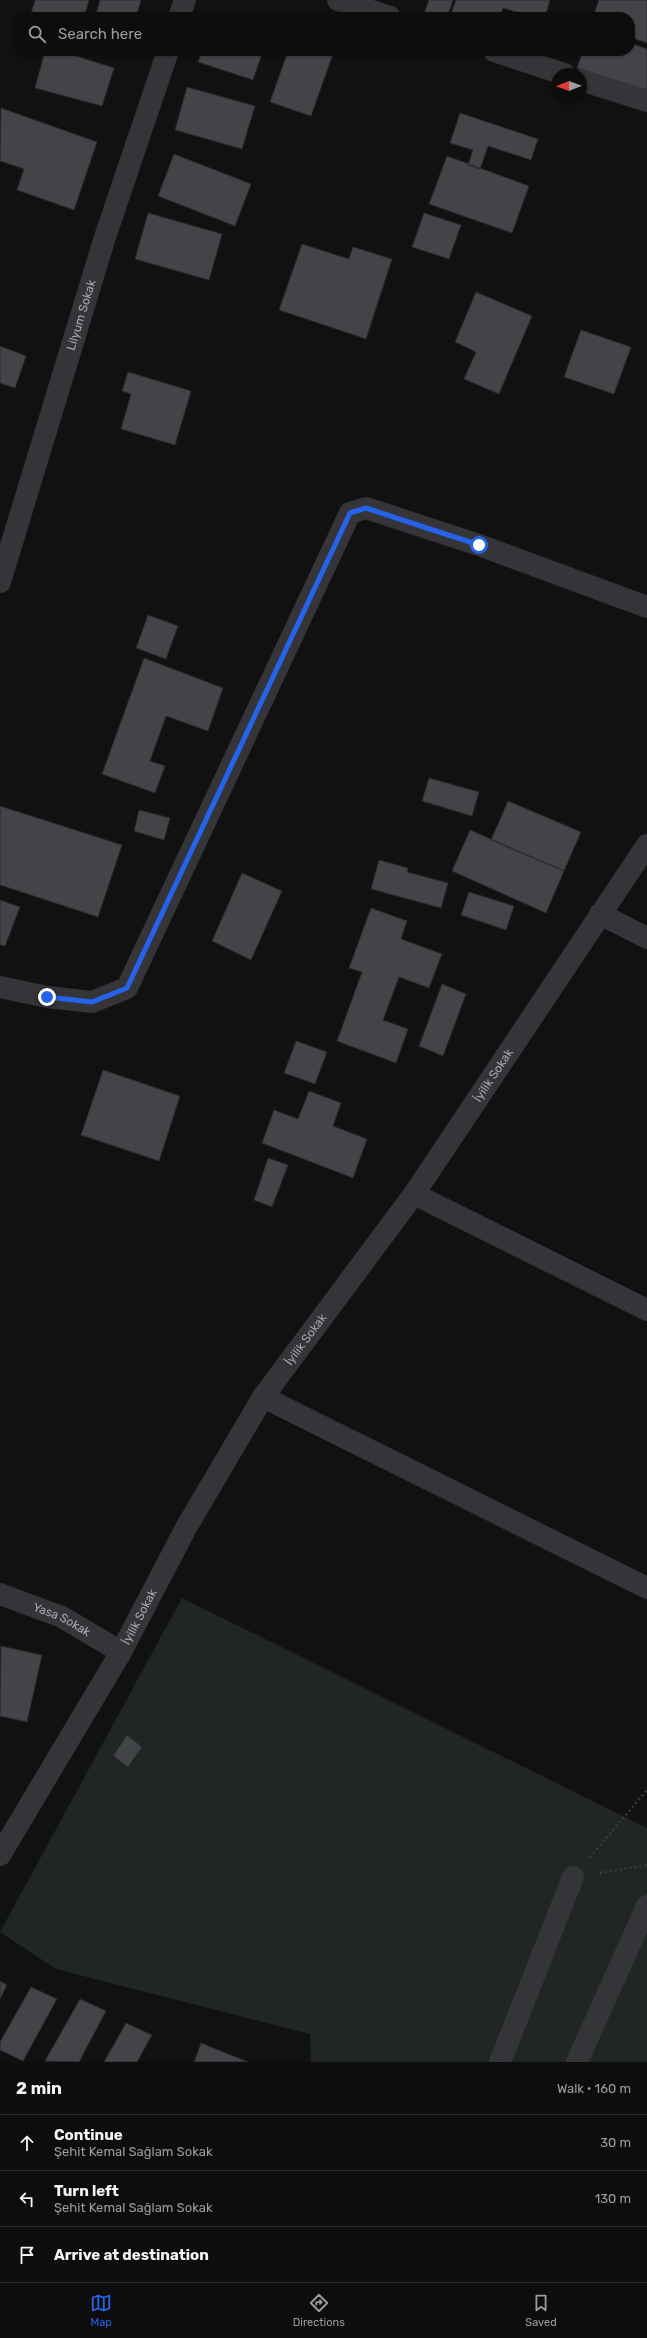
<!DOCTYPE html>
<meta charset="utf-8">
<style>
body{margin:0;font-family:Rubik,sans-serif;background:#161617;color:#f1f3f6}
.compass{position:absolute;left:551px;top:68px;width:36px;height:36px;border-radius:50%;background:#0d0d0e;box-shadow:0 1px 3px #0004;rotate:269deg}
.stop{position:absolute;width:12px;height:12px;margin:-9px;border:3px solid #2563eb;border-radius:50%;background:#fff}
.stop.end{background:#2563eb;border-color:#fff;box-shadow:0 1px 4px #0008}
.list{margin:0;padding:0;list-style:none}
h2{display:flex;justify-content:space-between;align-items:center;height:52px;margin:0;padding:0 16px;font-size:17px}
h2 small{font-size:13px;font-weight:400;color:#9a9c9e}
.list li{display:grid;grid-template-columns:26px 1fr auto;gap:12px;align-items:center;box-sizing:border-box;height:56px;padding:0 16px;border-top:1px solid #2d2d2e}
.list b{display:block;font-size:15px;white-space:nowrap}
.list p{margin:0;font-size:13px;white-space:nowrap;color:#9a9c9e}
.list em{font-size:13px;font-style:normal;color:#9a9c9e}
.icon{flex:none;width:22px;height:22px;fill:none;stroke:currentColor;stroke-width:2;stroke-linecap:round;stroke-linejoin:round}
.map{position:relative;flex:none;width:647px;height:2062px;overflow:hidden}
.search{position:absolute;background:#0d0d0e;box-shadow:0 1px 3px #0004;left:12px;right:12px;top:12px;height:44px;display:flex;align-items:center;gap:10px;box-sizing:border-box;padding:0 14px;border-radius:16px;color:#9a9c9e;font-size:15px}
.sheet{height:220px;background:#0d0d0e}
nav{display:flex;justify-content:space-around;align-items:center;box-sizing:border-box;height:56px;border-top:1px solid #2d2d2e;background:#0d0d0e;font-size:11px;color:#9a9c9e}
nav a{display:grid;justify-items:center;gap:2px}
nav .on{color:#2563eb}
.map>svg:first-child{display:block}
.green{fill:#202621}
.building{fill:#434447;stroke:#2b2b2e}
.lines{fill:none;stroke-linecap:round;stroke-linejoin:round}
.path{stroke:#393a3e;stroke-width:2.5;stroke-dasharray:2 3;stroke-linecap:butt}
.street{stroke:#353539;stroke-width:22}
.route{stroke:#2563eb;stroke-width:5}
.labels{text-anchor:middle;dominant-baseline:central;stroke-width:3;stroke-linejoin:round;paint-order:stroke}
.street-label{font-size:12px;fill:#a4a8b1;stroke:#0c0c0d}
</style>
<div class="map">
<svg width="647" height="2062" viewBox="0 0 647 2062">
<rect width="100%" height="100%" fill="#111112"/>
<path class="green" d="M182 1598 647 1828V2062H311L310 2034 56 1969 0 1932Z"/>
<path class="building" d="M35 0H89L84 17H30Z
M100 0H141L136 17H95Z
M429 0H453L447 17H423Z
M456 0H550L545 17H533L503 8 500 17H461L451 14Z
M599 0H647V43L630 37V17H593Z
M630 43 647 49V94L577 68 583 51H630Z
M45 51H60L114 68 102 106 35 88Z
M202 51H263L253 80 198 62Z
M288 51H334L311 116 270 102Z
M187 87 255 106 242 149 175 130Z
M1 108 97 142 74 210 17 190 24 169 0 161Z
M460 113 538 139 531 160 488 146 480 169 468 165 473 150 450 143Z
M174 154 251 184 235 226 158 196Z
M447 156 529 186 512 233 429 204Z
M148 213 222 234 209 280 135 259Z
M424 213 461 225 449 259 412 247Z
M302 244 349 259 353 247 392 259 366 339 279 310Z
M476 292 532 316 499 394 464 379 476 352 455 342Z
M581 330 631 347 614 394 564 377Z
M0 346 26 356 15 388 0 383Z
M128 372 191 391 175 445 121 429 131 394 122 391Z
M148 615 178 626 166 659 136 648Z
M144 658 223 688 208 731 166 716 150 761 165 766 155 793 102 774Z
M429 778 479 792 472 816 422 801Z
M508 801 581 832 564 871 491 840Z
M0 806 122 845 98 917 0 885Z
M139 810 170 818 164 840 134 831Z
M470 830 564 871 546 913 452 871Z
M379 860 408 868 407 872 448 883 441 908 371 889Z
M242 873 282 891 251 960 212 941Z
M469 892 514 906 506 930 461 915Z
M0 900 20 907 5 946 0 945Z
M371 908 407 921 401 939 442 954 429 988 399 977 383 1020 408 1029 396 1063 337 1041 362 972 349 968Z
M442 984 466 994 443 1056 419 1046Z
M296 1041 327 1052 315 1084 284 1073Z
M103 1070 180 1096 159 1161 81 1135Z
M309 1091 341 1103 333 1126 367 1139 353 1178 262 1143 274 1110 298 1119Z
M268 1158 288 1165 272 1207 254 1200Z
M1 1646 42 1655 27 1722 0 1716Z
M127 1735 142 1747 128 1767 113 1756Z
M0 1981 7 1985 0 1999Z
M31 1987 57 1999 23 2061 0 2050V2042Z
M80 1999 106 2011 79 2062 45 2061Z
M126 2023 152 2035 137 2062H104Z
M201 2043 248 2062H194Z"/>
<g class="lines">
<path class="path" d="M590 1857 647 1790
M600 1873 647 1865"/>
<g class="street">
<path d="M338 0 390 17"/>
<path d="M179 17 185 0"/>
<path d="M494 51 564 74"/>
<path d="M581 80 647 101"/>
<path id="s1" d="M0 582 105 237 168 51"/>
<path d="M600 914 647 938"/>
<path d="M0 987 47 997 92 1002 127 988 350 513 366 508 479 545 647 607"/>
<path d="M414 1194 647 1310"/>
<path d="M263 1397 647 1588"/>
<path id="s2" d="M0 1594 62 1617 121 1652"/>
<path id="s3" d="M0 1855 121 1652 187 1526 263 1397 414 1194 647 845"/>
<path d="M500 2062 573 1877"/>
<path d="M577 2062 647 1906"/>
</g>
</g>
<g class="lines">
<path class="route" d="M47 997 92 1002 127 988 350 513 366 508 479 545"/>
</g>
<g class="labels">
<g class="street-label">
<text stroke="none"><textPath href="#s1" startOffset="279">Lilyum Sokak</textPath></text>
<text stroke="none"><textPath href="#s3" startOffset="924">İyilik Sokak</textPath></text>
<text stroke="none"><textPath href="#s3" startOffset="600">İyilik Sokak</textPath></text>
<text stroke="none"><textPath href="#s3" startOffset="276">İyilik Sokak</textPath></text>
<text stroke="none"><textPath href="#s2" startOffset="67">Yasa Sokak</textPath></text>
</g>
</g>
</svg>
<svg class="compass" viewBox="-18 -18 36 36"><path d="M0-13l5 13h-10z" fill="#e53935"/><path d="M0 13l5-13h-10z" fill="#9a9c9e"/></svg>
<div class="stop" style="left:479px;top:545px"></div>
<div class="stop end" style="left:47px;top:997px"></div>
<div class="search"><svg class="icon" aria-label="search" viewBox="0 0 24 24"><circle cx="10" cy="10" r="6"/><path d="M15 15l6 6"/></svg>Search here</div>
</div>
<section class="sheet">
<h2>2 min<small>Walk · 160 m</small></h2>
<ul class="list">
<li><svg class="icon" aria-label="ahead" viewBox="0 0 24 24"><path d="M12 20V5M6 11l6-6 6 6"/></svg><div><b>Continue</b><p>Şehit Kemal Sağlam Sokak</p></div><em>30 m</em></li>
<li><svg class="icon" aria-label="left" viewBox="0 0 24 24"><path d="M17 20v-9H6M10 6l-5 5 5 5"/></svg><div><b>Turn left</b><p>Şehit Kemal Sağlam Sokak</p></div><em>130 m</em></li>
<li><svg class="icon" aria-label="arrive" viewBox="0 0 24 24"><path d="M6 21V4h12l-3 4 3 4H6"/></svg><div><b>Arrive at destination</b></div></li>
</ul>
</section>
<nav>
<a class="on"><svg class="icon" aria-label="map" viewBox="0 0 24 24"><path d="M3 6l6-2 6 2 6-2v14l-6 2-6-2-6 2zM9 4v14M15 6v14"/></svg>Map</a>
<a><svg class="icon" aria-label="directions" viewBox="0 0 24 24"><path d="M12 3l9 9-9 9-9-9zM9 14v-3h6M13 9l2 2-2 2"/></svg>Directions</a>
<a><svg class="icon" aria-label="saved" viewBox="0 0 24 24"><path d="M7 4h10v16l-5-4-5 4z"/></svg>Saved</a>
</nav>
